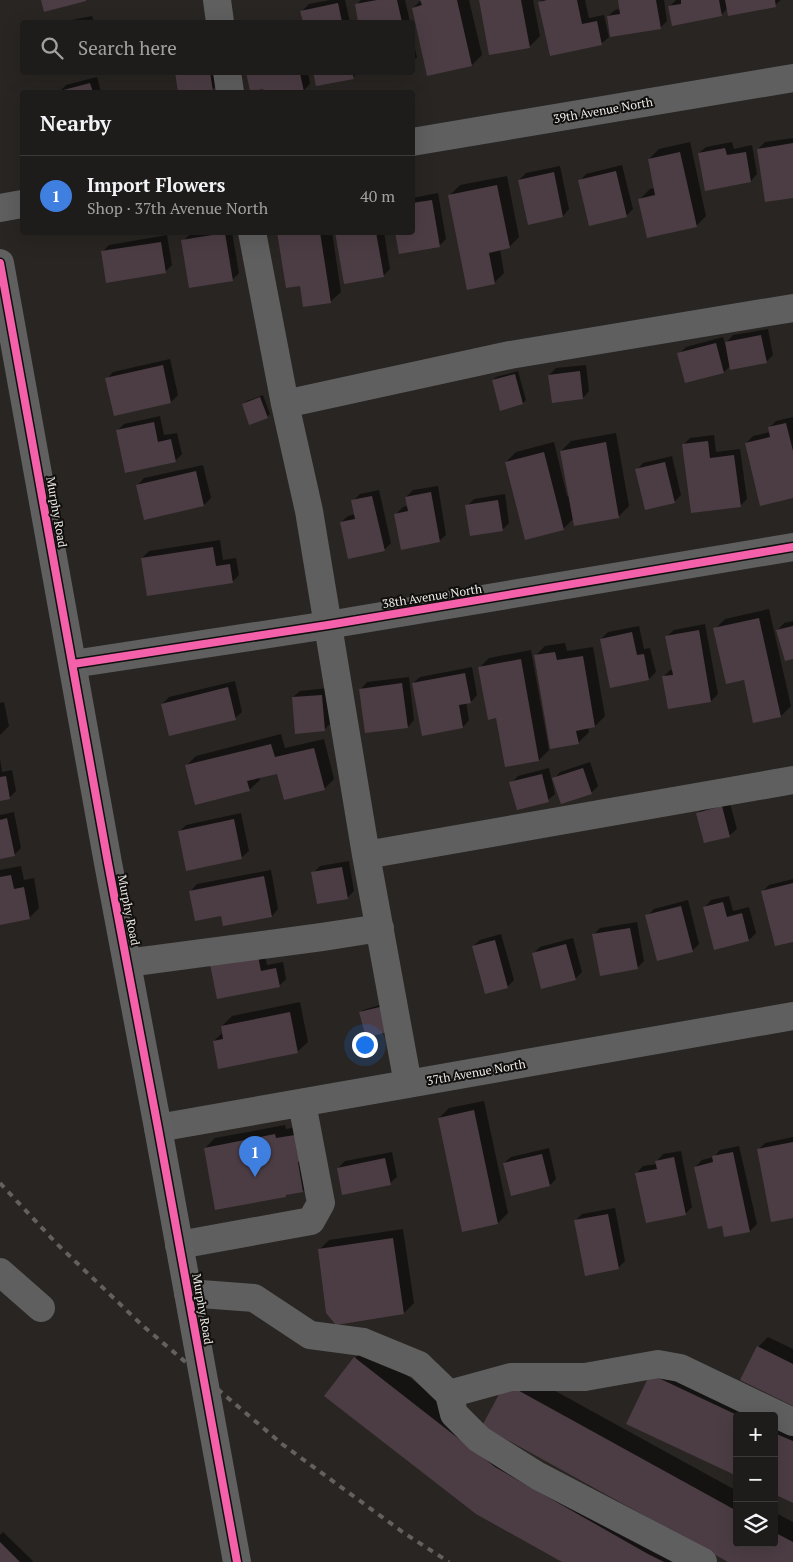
<!DOCTYPE html>
<meta charset="utf-8">
<style>
body{margin:0;font-family:"PT Serif",serif;background:#262523;color:#f1f3f6}
.controls{position:absolute;right:15px;bottom:15px;display:grid;overflow:hidden;border-radius:5px;box-shadow:0 5px 20px #0002}
.controls button{width:45px;height:45px;display:grid;place-items:center;padding:0;border:0;border-bottom:1px solid #3c3a39;background:#1e1c1a;color:#f1f3f6;font:25px sans-serif}
.you{position:absolute;left:364px;top:1044px;width:18px;height:18px;margin:-12px;border:4px solid #fff;border-radius:50%;background:#1a73e8;box-shadow:0 0 0 8px #1a73e833}
.badge{display:grid;place-items:center;width:32px;height:32px;border-radius:50%;background:#bca0f2;color:#fff;font-size:16px;font-weight:700}
.pin{position:absolute;translate:-50% -41px;filter:drop-shadow(0 1px 2px #0008)}
.pin::after{content:'';position:absolute;top:26px;width:18px;height:15px;background:inherit;clip-path:polygon(0 0,100% 0,50% 100%)}
.list{margin:0;padding:0;list-style:none}
h2{display:flex;justify-content:space-between;align-items:center;height:65px;margin:0;padding:0 20px;font-size:21px}
h2 small{font-size:16px;font-weight:400;color:#a1a1a2}
.list li{display:grid;grid-template-columns:32px 1fr auto;gap:15px;align-items:center;box-sizing:border-box;height:80px;padding:0 20px;border-top:1px solid #3c3a39}
.list b{display:block;font-size:19px;white-space:nowrap}
.list p{margin:0;font-size:16px;white-space:nowrap;color:#a1a1a2}
.list em{font-size:16px;font-style:normal;color:#a1a1a2}
.icon{flex:none;width:28px;height:28px;fill:none;stroke:currentColor;stroke-width:2;stroke-linecap:round;stroke-linejoin:round}
.map{position:relative;flex:none;width:793px;height:1562px;overflow:hidden}
.search{position:absolute;background:#1e1c1a;box-shadow:0 5px 20px #0002;left:20px;top:20px;width:395px;height:55px;display:flex;align-items:center;gap:12px;box-sizing:border-box;padding:0 18px;border-radius:5px;color:#a1a1a2;font-size:19px}
.panel{position:absolute;background:#1e1c1a;box-shadow:0 5px 20px #0002;left:20px;top:90px;width:395px;height:145px;border-radius:5px}
.map>svg:first-child{display:block}
.shadow{fill:#0007}
.building{fill:#4c3d44}
.lines{fill:none;stroke-linecap:round;stroke-linejoin:round}
.minor{stroke:#5f5f5f;stroke-width:28}
.major{stroke:#5f605f;stroke-width:28}
.rail{stroke:#636160;stroke-width:4;stroke-dasharray:6 6;stroke-linecap:butt}
.cycleway-casing{stroke:#110f0d;stroke-width:11}
.cycleway{stroke:#f560ab;stroke-width:8}
.labels{text-anchor:middle;dominant-baseline:central;stroke-width:4;stroke-linejoin:round;paint-order:stroke}
.street-label{font-size:12px;fill:#eeebe8;stroke:#110f0d}
</style>
<div class="map">
<svg width="793" height="1562" viewBox="0 0 793 1562">
<rect width="100%" height="100%" fill="#282522"/>
<path class="shadow" d="M330 0H345L350 22H304L302 11 309 4Z
M361 0H405L410 22H360L356 5Z
M421 0H469L482 55 472 65 413 8Z
M480 0H533L540 36 530 46 490 54Z
M542 0H585L589 18 604 15 609 37 602 43 551 55 540 2Z
M619 0H664L667 21 660 28 608 16 615 10 621 9Z
M676 0H781L775 5 728 8 721 15 669 7Z
M92 16 94 22H61Z
M412 36 417 57 412 62Z
M176 72H218L219 83 212 90 197 92H180Z
M248 72H308L310 84 303 91 297 92H265L264 87Z
M314 72H358L353 78Z
M97 77 101 92H59L66 85Z
M793 138V196L758 149 765 142Z
M690 142 706 216 696 226 640 199 650 189 655 188 649 159 659 149Z
M732 142 734 149 752 145 757 174 751 181 699 153 706 147Z
M622 165 633 209 626 216 580 181 586 174Z
M560 166 569 209 563 216 519 180 526 173Z
M507 176 519 237 509 247 500 249 504 273 494 283 450 195 460 185Z
M438 193 446 239 439 246 412 232V198Z
M197 232H232L239 273 232 280 183 241 190 234Z
M279 232H332L341 292 330 302 301 284Z
M336 232H384L390 269 383 276Z
M167 235 172 265 165 272 102 252 109 245Z
M768 329 773 355 766 362 731 365 724 372 679 354 686 347 723 337 725 344 733 335Z
M170 359 178 395 171 402 115 414 107 379 113 372Z
M586 365 589 391 583 398 549 375 556 368Z
M518 371 526 400 523 403 493 380 496 377Z
M263 395 270 414 267 417 243 404 247 401Z
M160 416 164 435 177 433 182 454 175 461 117 431 124 424Z
M793 417V497L746 443 753 436 770 432 769 428 776 421Z
M616 433 629 506 619 516 575 524 574 518 563 529 506 462 516 452 554 442 567 496H570L561 451 571 441Z
M714 435 716 452 740 449 747 499 740 506 683 445 690 438Z
M672 456 681 495 674 502 637 470 643 463Z
M203 465 211 498 204 505 145 519 138 485 144 478Z
M438 486 446 535 439 541 396 514 403 507 408 506 406 497 413 490Z
M379 490 391 543 384 550 341 522 348 516 356 514 353 501 360 494Z
M505 494 509 523 502 530 467 506 474 499Z
M220 540 223 560 236 558 239 575 232 582 142 558 149 551Z
M769 609 791 706 781 716 744 678 715 629 725 619Z
M793 621V658L778 630 784 623Z
M705 624 718 694 711 701 669 708 663 677 670 670H673L667 636 674 630Z
M639 626 644 649 650 648 656 672 649 679 601 639 608 632Z
M565 643 567 651 593 647 605 716 595 726 588 728 589 732 578 743 535 656 545 646Z
M531 650 549 750 539 760 506 766 497 717 479 668 489 658Z
M472 667 477 695 471 702H466L469 720 463 727 413 683 420 677Z
M409 677 414 720 408 727 361 689 367 682Z
M235 681 242 712 235 718 162 704 169 697Z
M328 688 331 723 324 730 293 697 300 691Z
M4 702 9 726 0 735V703Z
M281 734 285 748 324 739 334 779 324 789 278 772 259 777 260 780 249 790 186 766 196 756Z
M0 758 2 772 12 770 16 791 9 798 0 799Z
M590 762 598 786 591 793 554 779 560 772Z
M549 768 555 794 548 800 511 783 518 776Z
M729 800 737 829 730 835 705 842 698 813 705 806Z
M14 812 21 848 14 855 0 857V815Z
M241 813 249 851 242 857 186 869 179 832 186 825Z
M349 861 354 891 347 898 313 873 320 866Z
M21 866 24 880 34 878 39 908 29 918 0 924V870Z
M271 870 278 909 272 916 222 914 191 891 197 884Z
M793 879V941L762 892 769 885Z
M729 896 733 911 749 907 756 933 749 940 715 948 705 907 711 900Z
M688 900 699 944 692 951 647 916 654 909Z
M637 922 644 961 637 968 593 935 600 928Z
M501 934 514 980 507 987 473 946 480 940Z
M573 938 582 972 575 979 533 954 540 947Z
M263 945 267 965 283 962 286 979 279 986 218 997Z
M300 1002 308 1042 297 1052 214 1041 223 1032 222 1026 232 1016Z
M383 1004 389 1028 360 1013 363 1010Z
M484 1101 508 1213 498 1223 463 1230 439 1118 449 1108Z
M285 1125 286 1129 305 1125 313 1181 303 1191 288 1194 286 1196 205 1148 215 1138Z
M793 1137V1216L758 1150 765 1143Z
M739 1146 757 1224 750 1231 725 1236 723 1225 695 1167 702 1160 714 1157 720 1150Z
M549 1148 556 1179 550 1185 504 1163 511 1157Z
M681 1151 692 1207 685 1214 637 1173 643 1166 657 1164V1161L663 1154Z
M392 1152 397 1177 390 1183 338 1168 345 1161Z
M615 1208 625 1261 618 1268 575 1221 582 1214Z
M403 1229 414 1303 404 1313 319 1250 329 1240Z
M768 1337 793 1349V1404L758 1347Z
M368 1345 508 1454 704 1562H565L355 1358Z
M664 1361 793 1422V1501L774 1493V1416H737L628 1423Z
M519 1371 737 1491V1543H774V1512L793 1522V1562H731L483 1426Z
M3 1532 33 1561 32 1562H0V1535Z"/>
<path class="building" d="M41 0H86V1L44 12Z
M377 0H397L402 22H358L355 4Z
M420 0H457L472 66 427 76 412 8 422 5Z
M479 0H521L530 48 489 55Z
M547 0H577L582 24 597 21 602 45 550 56 538 2Z
M618 0H656L661 29 610 37 607 16 620 14Z
M681 0H719L722 16 672 26 668 6 681 4Z
M725 0H775L776 7 728 16Z
M338 3 342 22H303L300 11Z
M175 72H210L213 91 178 92Z
M246 72H292V74L300 73 304 92H264L263 89 250 91Z
M313 72H352L354 79 316 86Z
M90 83 93 92H56Z
M793 143V198L765 202 757 149Z
M725 148 727 155 746 152 751 182 705 191 698 153Z
M680 152 697 227 647 238 638 199 655 195 648 159Z
M616 171 627 217 589 226 578 180Z
M554 172 563 217 528 225 518 180Z
M497 185 510 248 489 253 495 284 467 290 448 195Z
M432 200 440 247 399 254 395 232H412V203Z
M277 232H320L331 303 303 307 300 286 286 288Z
M335 232H376L384 277 344 284Z
M225 233 233 281 189 288 181 240Z
M161 242 166 273 106 283 101 251Z
M761 335 767 363 730 370 725 342Z
M716 343 724 373 685 383 677 353Z
M163 365 171 403 114 416 105 378Z
M580 371 583 399 552 403 548 375Z
M515 374 523 404 500 411 492 380Z
M260 397 268 418 249 425 242 404Z
M154 422 158 442 171 439 176 462 125 473 116 430Z
M786 423 793 451V498L760 506 745 443 770 437 768 427Z
M708 441 710 458 734 455 741 507 691 513 682 444Z
M606 442 619 518 574 526 560 451Z
M544 452 564 530 525 540 505 462Z
M665 462 675 503 645 510 635 469Z
M196 471 204 506 144 520 136 485Z
M431 492 440 542 401 550 394 514 408 511 405 497Z
M372 496 385 551 348 559 340 522 355 519 351 500Z
M498 500 503 531 470 536 465 505Z
M213 547 216 566 230 564 233 583 147 596 141 558Z
M759 618 781 717 753 723 744 680 726 684 713 628Z
M793 626V659L785 661 776 630Z
M699 630 711 702 668 709 662 676 673 675 665 636Z
M632 632 637 655 644 654 649 680 610 688 600 639Z
M555 652 557 660 583 656 595 727 576 731 579 744 550 749 534 655Z
M521 659 539 761 505 767 496 718 488 720 478 667Z
M465 673 471 703 459 705 463 728 422 736 412 683Z
M402 683 408 728 365 733 359 689Z
M228 687 236 720 169 736 161 704Z
M322 695 325 731 295 734 292 697Z
M271 744 275 757 314 748 325 790 284 800 277 774 247 781 250 791 195 805 185 765Z
M583 768 592 794 561 804 552 778Z
M542 774 549 802 517 810 509 782Z
M6 776 10 799 0 801V777Z
M722 806 730 837 704 843 696 813Z
M7 818 15 856 0 859V820Z
M234 819 242 859 186 871 178 831Z
M342 867 348 899 317 904 311 872Z
M11 875 14 889 24 887 30 919 0 925V877Z
M264 876 272 917 223 926 221 916 195 921 189 891Z
M793 883V942L775 946 761 891Z
M723 902 727 917 742 913 749 941 714 950 703 907Z
M681 906 693 952 657 961 645 915Z
M630 928 638 969 600 976 592 934Z
M495 940 508 988 485 994 472 946Z
M566 944 576 980 541 989 532 953Z
M257 951 261 971 276 968 280 987 217 999 209 959Z
M380 1007 387 1032 366 1038 359 1012Z
M290 1012 298 1053 218 1069 213 1041 223 1039 221 1026Z
M474 1110 498 1224 462 1232 438 1118Z
M275 1134 276 1138 295 1135 301 1161 298 1162 303 1192 286 1195V1197L215 1210 204 1148Z
M793 1142V1218L771 1222 757 1149Z
M733 1152 750 1232 724 1237 722 1226 708 1229 694 1167 713 1162 712 1156Z
M542 1154 550 1186 511 1196 503 1163Z
M674 1157 686 1215 646 1223 635 1173 657 1169 655 1161Z
M385 1158 391 1185 342 1195 337 1168Z
M608 1214 619 1269 585 1276 574 1220Z
M393 1238 404 1314 336 1325 326 1313 318 1249Z
M757 1346 793 1364V1406L740 1380Z
M354 1357 495 1467 648 1554 664 1562H562L476 1514 324 1396Z
M650 1374 737 1415V1476L626 1424Z
M505 1383 737 1511V1543H774V1532L793 1542V1562H728L482 1426Z
M774 1433 793 1441V1503L774 1494Z
M0 1542 20 1562H0Z"/>
<g class="lines">
<path class="minor" d="M217 0 220 22
M227 72 230 92
M412 142 793 78
M0 208 22 204
M252 232 285 404 309 511 366 855 408 1084
M285 404 510 355 793 308
M73 664 328 625 793 547
M366 855 793 780
M127 963 322 937 380 928
M158 1128 793 1016
M179 1245 311 1221 321 1203 302 1103
M0 1272 41 1308
M188 1293 254 1298 310 1335 363 1342 419 1365 449 1394 454 1414 479 1439 538 1476 703 1562
M449 1394 511 1377H585L658 1364 680 1368 793 1422"/>
<path class="major" d="M0 263 108 863 158 1128 237 1562"/>
<path class="rail" d="M0 1183 57 1244 143 1326 241 1409 282 1444 404 1533 449 1562"/>
<defs>
<path id="cycleway" d="M0 263 108 863 158 1128 237 1562
M73 664 328 625 793 547"/>
</defs>
<use href="#cycleway" class="cycleway-casing"/>
<use href="#cycleway" class="cycleway"/>
</g>
<g class="labels">
<g class="street-label">
<text transform="translate(603 110) rotate(-10)">39th Avenue North</text>
<text transform="translate(57 512) rotate(80)">Murphy Road</text>
<text transform="translate(432 596) rotate(-9)">38th Avenue North</text>
<text transform="translate(129 910) rotate(79)">Murphy Road</text>
<text transform="translate(476 1072) rotate(-10)">37th Avenue North</text>
<text transform="translate(203 1309) rotate(80)">Murphy Road</text>
</g>
</g>
</svg>
<div class="controls">
<button>+</button>
<button>−</button>
<button><svg class="icon" aria-label="layers" viewBox="0 0 24 24"><path d="M12 4l9 5-9 5-9-5zM3 14l9 5 9-5"/></svg></button>
</div>
<div class="you"></div>
<div class="pin badge" style="left:255px;top:1177px;background:#3f7fe0">1</div>
<div class="search"><svg class="icon" aria-label="search" viewBox="0 0 24 24"><circle cx="10" cy="10" r="6"/><path d="M15 15l6 6"/></svg>Search here</div>
<section class="panel">
<h2>Nearby<small></small></h2>
<ul class="list">
<li><span class="badge" style="background:#3f7fe0">1</span><div><b>Import Flowers</b><p>Shop · 37th Avenue North</p></div><em>40 m</em></li>
</ul>
</section>
</div>
